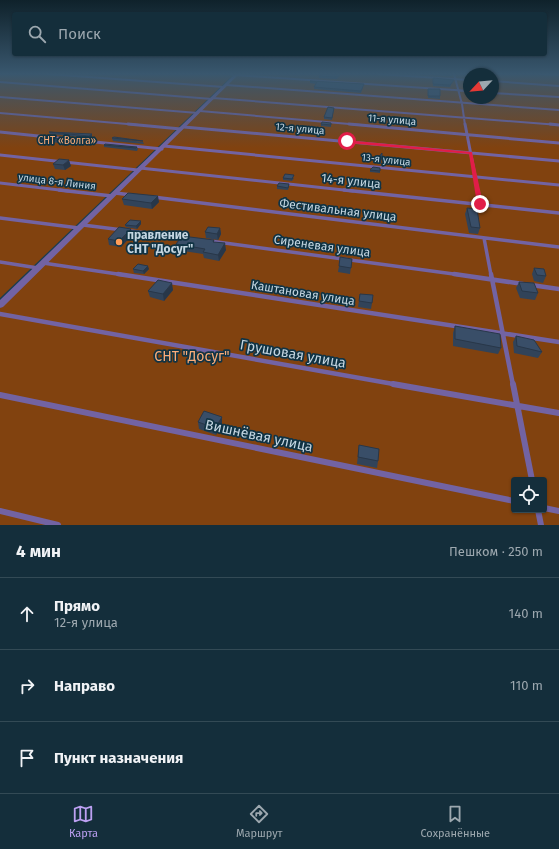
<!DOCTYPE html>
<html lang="ru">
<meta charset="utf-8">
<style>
body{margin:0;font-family:"Fira Sans",sans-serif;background:#1d3642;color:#f1f3f6}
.controls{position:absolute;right:12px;bottom:12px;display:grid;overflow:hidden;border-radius:4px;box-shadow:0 1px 3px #0004}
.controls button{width:36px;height:36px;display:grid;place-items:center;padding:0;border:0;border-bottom:1px solid #334a55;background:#142e3b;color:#f1f3f6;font:20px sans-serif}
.compass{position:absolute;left:463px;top:68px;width:36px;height:36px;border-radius:50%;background:#142e3b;box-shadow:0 1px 3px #0004;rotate:244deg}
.stop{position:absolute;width:12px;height:12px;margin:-9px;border:3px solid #e11d48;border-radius:50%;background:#fff}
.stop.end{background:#e11d48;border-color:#fff;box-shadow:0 1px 4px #0008}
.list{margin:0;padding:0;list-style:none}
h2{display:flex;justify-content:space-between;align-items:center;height:52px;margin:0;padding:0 16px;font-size:17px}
h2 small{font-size:13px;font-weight:400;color:#9da8af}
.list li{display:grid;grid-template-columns:26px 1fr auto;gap:12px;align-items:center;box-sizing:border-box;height:72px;padding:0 16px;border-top:1px solid #334a55}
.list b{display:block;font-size:15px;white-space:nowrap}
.list p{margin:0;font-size:13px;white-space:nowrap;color:#9da8af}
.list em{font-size:13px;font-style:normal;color:#9da8af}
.icon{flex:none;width:22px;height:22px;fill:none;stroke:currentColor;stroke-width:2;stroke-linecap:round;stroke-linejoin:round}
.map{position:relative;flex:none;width:559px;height:525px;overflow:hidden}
.search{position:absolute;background:#142e3b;box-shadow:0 1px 3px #0004;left:12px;right:12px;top:12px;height:44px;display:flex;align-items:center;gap:10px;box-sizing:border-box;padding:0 14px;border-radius:4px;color:#9da8af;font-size:15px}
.sheet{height:268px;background:#142e3b}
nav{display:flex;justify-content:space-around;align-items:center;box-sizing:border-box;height:56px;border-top:1px solid #334a55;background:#142e3b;font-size:11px;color:#9da8af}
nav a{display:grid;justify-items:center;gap:2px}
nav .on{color:#bca0f2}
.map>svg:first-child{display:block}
.green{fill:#81420f;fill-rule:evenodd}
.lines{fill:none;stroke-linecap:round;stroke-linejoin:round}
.lane-far4{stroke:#7263a3;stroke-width:2}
.lane-far3{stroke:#7263a3;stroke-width:3}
.lane-far2{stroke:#7263a3;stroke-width:3.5}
.lane-far1{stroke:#7263a3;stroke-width:4.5}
.lane{stroke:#7263a3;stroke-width:6}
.street{fill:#7263a3;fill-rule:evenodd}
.wall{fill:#314359}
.shaded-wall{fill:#283749}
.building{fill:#394e68;stroke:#283749}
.route{fill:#e11d48}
.poi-dot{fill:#fe9c58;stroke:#103344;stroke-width:1.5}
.labels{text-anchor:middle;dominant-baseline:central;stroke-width:3.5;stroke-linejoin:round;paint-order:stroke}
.far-street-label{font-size:10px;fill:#c4d6e1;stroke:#103344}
.far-park-label{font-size:10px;fill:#faac79;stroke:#103344}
.street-label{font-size:12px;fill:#c4d6e1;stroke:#103344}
.poi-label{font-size:12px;font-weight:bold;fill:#c4d6e1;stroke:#103344;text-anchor:start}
.near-street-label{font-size:14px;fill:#c4d6e1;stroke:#103344}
.near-park-label{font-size:14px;fill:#faac79;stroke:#103344}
</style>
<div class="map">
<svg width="559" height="525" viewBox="0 0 559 525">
<rect width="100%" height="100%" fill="#1b3d4f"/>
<path class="green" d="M0 74H226L232 76 0 298Z
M233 74H469V98H493V74H559V525H0V308L236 75ZM514 480H544V510H514Z"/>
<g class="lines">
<path class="lane-far4" d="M48 74 224 87
M378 74 469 80
M454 74 462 104 465 125
M541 74 559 75
M236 75 469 91
M493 81 559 86
M0 82 212 99
M226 85 559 110
M493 93 559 97
M0 97 198 113
M213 98 559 125
M200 111 361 125
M0 113 139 125"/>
<path class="lane-far3" d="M128 124 181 129
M349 124 559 143
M465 124 478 191
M550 124 559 125
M184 127 559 161
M0 132 162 149
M164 146 559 185
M0 155 138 170
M140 168 353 191
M0 183 68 191"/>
<path class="lane-far2" d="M59 190 112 196
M344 190 559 213
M478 190 480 204
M115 193 132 195
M153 197 559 247
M0 218 79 228
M83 225 186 238
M484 238 491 275
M210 241 461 275
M0 262 38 268
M43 263 124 275"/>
<path class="lane-far1" d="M118 274 559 342
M454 274 523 284
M491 274 513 385
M531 285 559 289
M0 314 399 385"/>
<path class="lane" d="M393 384 559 413
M513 384 532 480
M0 395 514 501
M544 508 559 511
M538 510 541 525
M0 511 58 525"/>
<path class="street" d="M229 74 238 75 3 307 0 308V300L233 76Z"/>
</g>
<path class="wall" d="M341 74 337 79 319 78V76Z
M433 74H452V76L433 75Z
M433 78 453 81 450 87 433 86Z
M310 81 364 84 361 93 314 89 316 84 310 83Z
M428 89 440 96V99L428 98Z
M334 108 332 120 324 119V117Z
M321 124 331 125V127L321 126Z
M49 132 92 136 90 138 50 134Z
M40 138 82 141V144L80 145 40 141Z
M112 138 143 142 144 144 113 141Z
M104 145 137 147 138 149 137 151 104 147Z
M382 153 381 164H377V159Z
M53 164 71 166 65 170 55 169Z
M380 168V173L370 172V170Z
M283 178H294L292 181 283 180Z
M277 186 289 187 288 190 277 189Z
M122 199 159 202 152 209 124 205Z
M467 208 480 228 478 234 469 233 465 214Z
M141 224 137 229 126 227 125 225Z
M220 228 221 234 218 240 206 238 205 232Z
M131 229 132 235 121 247 109 245 108 239Z
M214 240V242L226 250 219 261 204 258 203 254 177 250 176 244Z
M352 259 350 274 338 272 339 266Z
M534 268 546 276 543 283 534 281 532 274Z
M133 269H149L144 274 134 273Z
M519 282 538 293 535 300 520 298 516 288Z
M173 290 164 301 150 297 148 291Z
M360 294 372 303 371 309 358 307Z
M455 326 501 348 498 354 453 346V333Z
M516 336 542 352 538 358 514 353 513 342Z
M198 422 222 423 216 435 199 429Z
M359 445 378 461 377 468 357 464Z"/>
<path class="shaded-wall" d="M92 134V136L90 138 89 136Z
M69 160 71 166 65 170 63 165Z
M158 196 159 202 152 209 151 203Z
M141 221V224L137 229 136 226Z
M220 228 221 234 218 240 217 234Z
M131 229 132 235 121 247 119 241Z
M225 243 226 250 219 261 218 255Z
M148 266 149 269 144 274 143 271Z
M172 283 173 290 164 301 163 294Z
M222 417V423L216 435 215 428Z"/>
<path class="building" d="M323 74H340L337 77 319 76Z
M433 78 454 80 450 85 433 84Z
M310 81 364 84 361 91 314 87 317 82Z
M428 89H440V96H428Z
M328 107 334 108 332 118 324 117Z
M322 122 331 123V125L321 124Z
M49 132 92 134 89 136Z
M41 137 82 141 80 143 40 138Z
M114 137 143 141 112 138Z
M105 144 137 147 136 148 104 145Z
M382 153V159H377Z
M59 159 69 160 63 165 53 164Z
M373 167 380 168V171L370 170Z
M285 174 294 175 292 179 283 178Z
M279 183 289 184 288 188 277 186Z
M128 193 158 196 151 203 122 199Z
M467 208 477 209 480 228 471 227Z
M130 220 141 221 136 226 125 225Z
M119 227 131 229 119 241 108 239Z
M208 227 220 228 217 234 205 232Z
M182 236 214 240 213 242 225 243 218 255 203 252 205 249 176 244Z
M340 257 352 259 351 268 339 266Z
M138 264 148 266 143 271 133 269Z
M534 268 544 269 546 276 537 275Z
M158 280 172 283 163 294 148 291Z
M519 282 534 283 538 293 522 291Z
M360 294 373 295 372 303 359 301Z
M455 326 500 334 501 348 455 339Z
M516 336 534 340 542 352 517 346Z
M204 411 222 417 215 428 198 422Z
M359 445 379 449 378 461 358 457Z"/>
<linearGradient id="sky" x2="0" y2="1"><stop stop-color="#0f222b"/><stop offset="0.5" stop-color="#39576e"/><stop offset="1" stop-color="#39576e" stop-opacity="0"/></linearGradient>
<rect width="559" height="148" fill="url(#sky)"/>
<path class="route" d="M345 140 472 152 483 204 480 206 477 204 469 154 347 143Z"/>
<circle class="poi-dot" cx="119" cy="242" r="4"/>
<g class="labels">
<g class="far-street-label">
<text transform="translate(392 120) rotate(5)">11-я улица</text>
<text transform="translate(300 129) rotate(5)">12-я улица</text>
<text transform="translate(386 160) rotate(6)">13-я улица</text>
<text transform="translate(57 182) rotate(7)">улица 8-я Линия</text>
</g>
<g class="far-park-label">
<text x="67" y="141">СНТ «Волга»</text>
</g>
<g class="street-label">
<text transform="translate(351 181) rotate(6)">14-я улица</text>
<text transform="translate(338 210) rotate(7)">Фестивальная улица</text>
<text transform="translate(322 246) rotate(8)">Сиреневая улица</text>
<text transform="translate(303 293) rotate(9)">Каштановая улица</text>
</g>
<g class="poi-label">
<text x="127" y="235">правление<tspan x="127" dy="14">СНТ "Досуг"</tspan></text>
</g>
<g class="near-street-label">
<text transform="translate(293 354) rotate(10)">Грушовая улица</text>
<text transform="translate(259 436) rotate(12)">Вишнёвая улица</text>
</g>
<g class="near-park-label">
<text x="192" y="356">СНТ "Досуг"</text>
</g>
</g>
</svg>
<div class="controls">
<button><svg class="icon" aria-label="locate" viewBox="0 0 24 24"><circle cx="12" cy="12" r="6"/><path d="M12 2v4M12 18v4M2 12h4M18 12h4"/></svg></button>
</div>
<svg class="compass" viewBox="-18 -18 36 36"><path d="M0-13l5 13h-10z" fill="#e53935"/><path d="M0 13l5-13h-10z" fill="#9da8af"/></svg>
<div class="stop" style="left:347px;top:141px"></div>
<div class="stop end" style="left:480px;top:204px"></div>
<div class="search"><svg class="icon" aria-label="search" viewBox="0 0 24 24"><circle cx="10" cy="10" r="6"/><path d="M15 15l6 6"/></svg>Поиск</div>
</div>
<section class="sheet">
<h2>4 мин<small>Пешком · 250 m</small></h2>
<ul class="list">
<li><svg class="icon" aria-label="ahead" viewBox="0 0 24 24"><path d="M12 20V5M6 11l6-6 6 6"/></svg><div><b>Прямо</b><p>12-я улица</p></div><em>140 m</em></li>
<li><svg class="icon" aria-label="right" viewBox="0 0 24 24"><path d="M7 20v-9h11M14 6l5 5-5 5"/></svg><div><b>Направо</b></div><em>110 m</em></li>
<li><svg class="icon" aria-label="arrive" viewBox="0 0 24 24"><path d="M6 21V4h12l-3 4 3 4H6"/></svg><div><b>Пункт назначения</b></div></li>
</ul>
</section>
<nav>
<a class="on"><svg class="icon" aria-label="map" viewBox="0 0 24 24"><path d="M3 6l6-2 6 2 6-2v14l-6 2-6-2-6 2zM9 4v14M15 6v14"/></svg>Карта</a>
<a><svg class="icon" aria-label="directions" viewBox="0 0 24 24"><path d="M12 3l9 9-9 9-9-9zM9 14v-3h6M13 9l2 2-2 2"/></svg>Маршрут</a>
<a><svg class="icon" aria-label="saved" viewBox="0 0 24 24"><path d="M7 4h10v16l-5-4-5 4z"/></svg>Сохранённые</a>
</nav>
